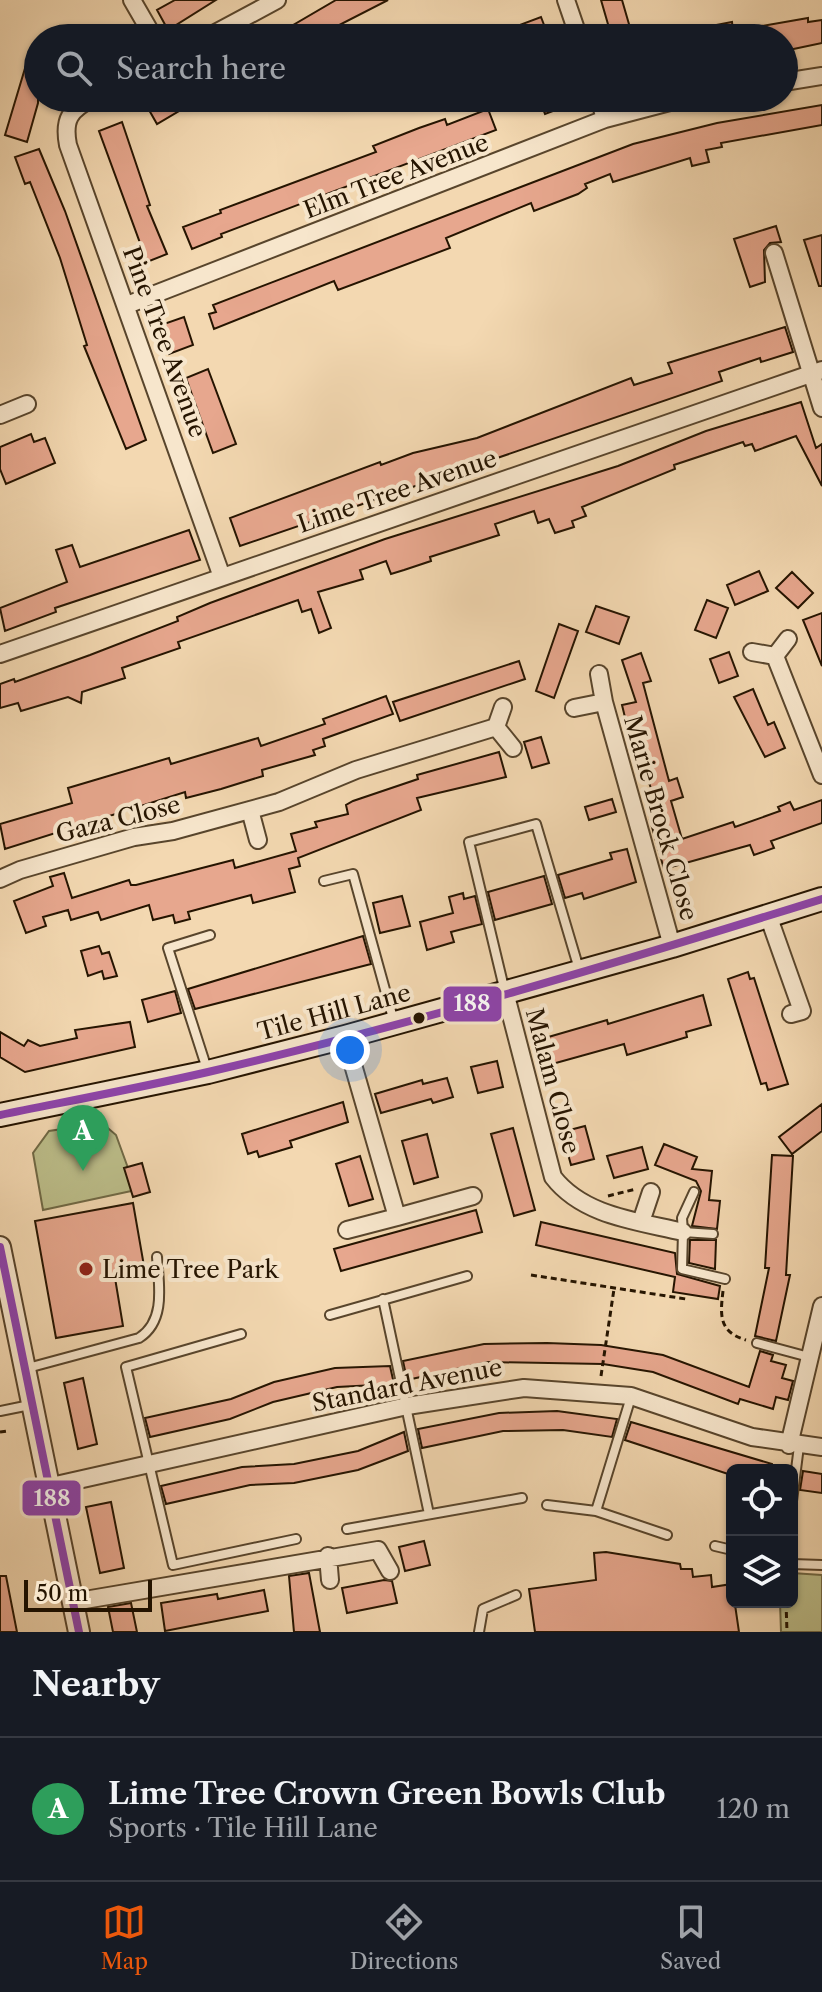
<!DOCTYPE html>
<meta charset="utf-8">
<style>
body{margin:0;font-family:"Libre Caslon Text",serif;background:#242831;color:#f1f3f6}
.controls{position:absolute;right:24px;bottom:24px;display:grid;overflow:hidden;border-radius:12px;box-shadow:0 2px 6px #0004}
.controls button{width:72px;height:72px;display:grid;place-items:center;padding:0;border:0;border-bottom:2px solid #363941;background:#171b24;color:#f1f3f6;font:40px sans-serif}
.scale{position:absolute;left:24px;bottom:20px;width:128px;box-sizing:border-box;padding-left:8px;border:4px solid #251400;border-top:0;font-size:22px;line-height:28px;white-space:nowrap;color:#251400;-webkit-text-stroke:6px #f7e6cc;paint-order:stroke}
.you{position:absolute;left:350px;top:1050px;width:28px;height:28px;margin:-20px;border:6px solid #fff;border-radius:50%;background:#1a73e8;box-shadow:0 0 0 12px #1a73e833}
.badge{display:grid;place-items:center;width:52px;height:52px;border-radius:50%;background:#ea580c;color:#fff;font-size:26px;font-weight:700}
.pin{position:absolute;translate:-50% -66px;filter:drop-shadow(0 2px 4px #0008)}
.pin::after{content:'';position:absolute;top:42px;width:28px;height:24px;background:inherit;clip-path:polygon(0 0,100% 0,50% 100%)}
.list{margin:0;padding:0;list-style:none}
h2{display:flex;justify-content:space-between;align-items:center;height:104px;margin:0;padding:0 32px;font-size:34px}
h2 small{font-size:26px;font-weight:400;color:#9ea1a6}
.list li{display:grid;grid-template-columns:52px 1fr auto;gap:24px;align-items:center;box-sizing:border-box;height:144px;padding:0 32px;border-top:2px solid #363941}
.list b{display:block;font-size:30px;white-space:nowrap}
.list p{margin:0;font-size:26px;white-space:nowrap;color:#9ea1a6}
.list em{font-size:26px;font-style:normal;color:#9ea1a6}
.icon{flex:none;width:44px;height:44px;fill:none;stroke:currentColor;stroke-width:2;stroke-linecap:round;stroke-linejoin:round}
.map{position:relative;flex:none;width:822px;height:1632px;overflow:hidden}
.search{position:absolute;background:#171b24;box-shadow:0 2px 6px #0004;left:24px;right:24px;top:24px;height:88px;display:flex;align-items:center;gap:20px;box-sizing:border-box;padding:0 28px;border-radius:44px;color:#9ea1a6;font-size:30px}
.sheet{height:248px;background:#171b24}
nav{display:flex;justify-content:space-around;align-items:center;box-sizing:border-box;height:112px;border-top:2px solid #363941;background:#171b24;font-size:22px;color:#9ea1a6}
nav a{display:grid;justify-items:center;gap:4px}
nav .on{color:#ea580c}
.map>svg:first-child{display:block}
.green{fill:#bcbe8a;stroke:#706945;stroke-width:2}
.building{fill:#e7a78e;stroke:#251400;stroke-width:2}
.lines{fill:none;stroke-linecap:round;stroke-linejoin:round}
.service-casing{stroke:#58452c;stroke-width:12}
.minor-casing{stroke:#58452c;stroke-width:20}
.tertiary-casing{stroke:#58452c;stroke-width:24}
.secondary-casing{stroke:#251400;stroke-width:26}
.path{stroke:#251400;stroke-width:3;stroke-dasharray:6 4;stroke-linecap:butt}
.service{stroke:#f7e6cc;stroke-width:8}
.minor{stroke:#f7e6cc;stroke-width:16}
.tertiary{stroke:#f7e6cc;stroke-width:20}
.secondary{stroke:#f7e6cc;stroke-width:22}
.bus-1-casing{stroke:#f7e6cc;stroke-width:14}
.bus-1{stroke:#8e44ad;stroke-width:8}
.bus-dot{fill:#251400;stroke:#f7e6cc;stroke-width:3}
.poi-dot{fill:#8f2418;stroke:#f7e6cc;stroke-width:3}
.labels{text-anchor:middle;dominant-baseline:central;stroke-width:8;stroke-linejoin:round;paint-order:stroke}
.street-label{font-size:24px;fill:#251400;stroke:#f7e6cc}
.poi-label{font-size:24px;fill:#251400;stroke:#f7e6cc;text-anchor:start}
.line-badge{stroke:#f7e6cc;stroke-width:3}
.badge-label{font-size:22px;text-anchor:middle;font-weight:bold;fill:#fff}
</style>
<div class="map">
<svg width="822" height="1632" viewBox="0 0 822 1632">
<rect width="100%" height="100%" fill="#f3d8b1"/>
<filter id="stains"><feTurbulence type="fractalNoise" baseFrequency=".0025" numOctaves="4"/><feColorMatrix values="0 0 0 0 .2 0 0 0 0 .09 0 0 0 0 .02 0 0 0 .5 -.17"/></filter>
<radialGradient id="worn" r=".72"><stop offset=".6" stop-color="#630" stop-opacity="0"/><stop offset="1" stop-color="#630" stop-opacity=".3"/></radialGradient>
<path class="green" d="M102 1123 116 1135 136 1190 43 1210 33 1153 49 1131Z
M792 1573 822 1575V1632H781L780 1602H792Z"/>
<path class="building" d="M216 0 168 30 157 10 175 0Z
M336 0H388L314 38H271Z
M601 0H622L633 38H612Z
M541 17 549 38H522L517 26Z
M808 18V22L822 20V43L784 51V38H718L716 25 732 22 733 31Z
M26 65 38 68V103L27 142 5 135Z
M154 98H201L157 124 145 103Z
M539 98H584L585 99 545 114Z
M822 105V125L721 143 722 147 706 150 709 162 692 166 690 158 613 182 610 174 585 184 587 188 578 194 534 211 531 203 446 238 450 248 338 290 334 281 214 329 209 314 216 312 213 305 633 144 717 123Z
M488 109 496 130 221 234 222 237 192 249 183 227 221 213 220 210 376 152 373 146 419 128 445 119 447 125Z
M122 122 150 205 147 206 167 254 147 262 99 131Z
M39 149 65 211 146 440 126 449 84 346 87 345 60 258 30 182 25 184 15 157Z
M776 226 781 242 770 243 764 250 765 282 750 287 734 239Z
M822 235V286H819L804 240Z
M184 317 193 345 169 354 158 326Z
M785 327 793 352 761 362 760 358 719 372 722 381 240 546 230 518 380 462 381 465 413 453 477 438 631 378 634 385 656 378 672 373 668 363Z
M208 369 236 444 213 453 186 378Z
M801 402 816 448 822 444V486L796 436 755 451 752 444 745 446 743 442 674 465 675 469 582 507 586 516 572 521 574 527 555 533 549 519 538 523 534 511 495 524 499 535 430 557 431 561 404 570 391 574 386 561 360 570 363 579 318 592 331 628 319 633 311 609 302 612 298 600 178 642 180 648 122 668 125 678 82 692 81 703 68 697 21 711 18 703 0 708V684L14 679 15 682 90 655 178 621 177 617 210 603 385 539 618 466 706 431Z
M31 434 34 442 45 438 55 463 6 484 0 469V447Z
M189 530 200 560 55 608 56 612 5 631 0 608 67 582 56 550 72 545 80 567Z
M759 571 768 591 735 605 727 585Z
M792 572 813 593 798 608 776 588Z
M707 600 728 608 716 638 695 630Z
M596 606 629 617 619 644 586 632Z
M822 613V666L803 620Z
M559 624 578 631 554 698 536 691Z
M729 652 738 676 719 683 710 659Z
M641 653 651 681 643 683 669 781 677 778 683 797 671 801 682 839 733 822 735 827 780 811 778 807 790 802 794 810 822 800V823L771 841 774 848 754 855 750 845 664 869 650 820 661 817 647 777 640 779 622 705 636 702 622 660Z
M519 661 525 679 400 721 393 702Z
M753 689 768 725 774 722 785 748 765 757 734 697Z
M386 696 393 714 323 739 325 746 313 750 315 755 262 770 263 776 221 789 186 798 185 792 5 849 0 824 72 803 68 788 169 758 171 764 258 738 261 746 325 724 323 719Z
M541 737 549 763 532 768 524 742Z
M499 752 506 777 417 798 421 810 298 858 300 866 289 869 295 892 253 903 251 895 188 912 190 919 175 923 173 915 153 920 149 905 101 920 98 912 71 920 68 910 43 917 46 926 26 933 14 901 53 886 50 877 64 873 72 898 129 880 131 885H136L233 860 235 868 296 851 291 834 317 827 315 822 348 814 346 805 353 801 418 779 417 775Z
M612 799 616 812 589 820 585 807Z
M627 849 636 882 584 899 582 893 565 898 558 875 612 859 610 853Z
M544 876 552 904 495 920 488 892Z
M463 893 464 899 475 896 482 924 451 932 454 942 427 950 420 922 453 913 449 897Z
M402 896 410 926 380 933 373 903Z
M363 936 371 964 195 1009 188 989Z
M99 946 102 954 109 952 117 976 104 979 102 971 88 976 81 951Z
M748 972 750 979 754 978 788 1084 768 1090 766 1083 761 1084 728 979Z
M175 991 181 1013 148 1022 142 1000Z
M703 995 711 1025 686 1032 687 1037 627 1055 624 1044 545 1066 538 1040 607 1020 608 1024Z
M130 1022 135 1047 25 1072 0 1057V1032L24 1046 28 1040 40 1046 77 1038 75 1030Z
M497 1061 503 1087 478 1093 471 1067Z
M447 1078 453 1097 433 1103 431 1099 381 1113 375 1094 422 1080 423 1084Z
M343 1102 348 1122 290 1141 292 1147 259 1157 257 1151 248 1154 242 1134Z
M822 1104V1131L792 1154 779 1137Z
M585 1126 594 1159 571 1165 562 1132Z
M513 1128 535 1210 514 1216 491 1134Z
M427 1134 438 1177 414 1184 402 1141Z
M664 1144 697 1157 692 1169 712 1171 709 1200 720 1201 717 1229 692 1226 701 1191 696 1181 655 1165Z
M642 1147 648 1169 614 1178 607 1156Z
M772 1155 793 1156 786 1275H790L776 1341 755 1336 769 1268H765Z
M360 1156 373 1199 349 1206 336 1164Z
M142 1163 150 1192 133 1197 124 1168Z
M133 1203 144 1266 114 1272 123 1326 56 1338 35 1221Z
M476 1210 482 1232 341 1271 334 1249Z
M541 1222 675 1253 677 1274 720 1286 718 1299 673 1292 675 1277 536 1245Z
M690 1240H716L715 1269 689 1263Z
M547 1343 601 1345 663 1355 749 1387 760 1351 773 1355 771 1361 786 1365 782 1378 793 1381 788 1400 776 1397 773 1409 740 1399 738 1404 653 1372 603 1364 488 1362 407 1380 403 1361 484 1344Z
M390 1366 394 1384 337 1387 273 1402 230 1419 150 1437 145 1418 231 1399 274 1382 335 1368Z
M83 1378 97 1444 78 1449 64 1383Z
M557 1411 617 1419 612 1437 563 1430 503 1431 422 1448 418 1429 499 1413Z
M631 1422 772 1464V1470H729L728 1474 625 1440Z
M404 1432 408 1451 358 1470 294 1483 250 1485 166 1504 161 1486 242 1467 294 1464 358 1451Z
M803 1471 822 1474V1493L800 1490Z
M111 1502 124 1568 100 1573 86 1507Z
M424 1541 430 1565 405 1571 399 1547Z
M606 1552 680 1564 681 1569H692L693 1577 711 1575 712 1587 732 1584 739 1632H535L529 1589 596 1580 594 1553Z
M309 1573 320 1632H294L289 1576Z
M0 1576H6L17 1632H0Z
M384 1580 392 1581 397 1603 347 1613 342 1588Z
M264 1590 268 1611 165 1631 161 1603 217 1594 218 1599Z
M131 1603 137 1632H113L108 1607Z"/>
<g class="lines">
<defs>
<path id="service" d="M324 881 353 874 394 1022
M505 992 469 842 536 824 579 969
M207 1069 168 948 210 935
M694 1192 682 1218 683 1232 713 1234
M683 1232 682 1269 725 1279
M383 1299 429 1514
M330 1315 467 1276
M241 1334 126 1367 173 1565 296 1539
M757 1343 809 1357
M24 1369 139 1338C166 1321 159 1285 157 1257
M0 1411 30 1405
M792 1501 799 1446
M547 1505 596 1511 667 1535
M596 1511 631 1397
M347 1529 522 1498
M715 1546 732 1550
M792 1564 822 1565
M479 1632 483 1609 516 1595"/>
<path id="minor" d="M132 0 154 38
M566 0 579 38
M206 38 277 0
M784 82 822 76
M93 98C70 110 63 119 68 145L222 577
M599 98 605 119
M774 253 822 408
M127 305 605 119 685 98
M0 415 27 404
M752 652 775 656 788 639
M0 654 822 370
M775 656 822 775
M599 674 604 702 672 946
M503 707 496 727 513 748
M574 708 604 702
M250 810 258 840
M0 879 20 870 134 837 173 831 279 802 356 770 496 727
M769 918 802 1011 791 1014
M505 992 553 1177C583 1216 637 1221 683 1232
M345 1037 397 1217 473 1196
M641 1222 651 1192
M347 1230 397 1217
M789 1445 822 1306
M47 1487 407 1406 524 1388 631 1396 752 1437 822 1447
M328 1556 330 1580
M73 1602 378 1550 390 1571"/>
<path id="tertiary" d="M0 1247 79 1632"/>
<path id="secondary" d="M0 1115 208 1072 345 1037 672 946 822 899"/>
</defs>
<use href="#service" class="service-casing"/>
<use href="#minor" class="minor-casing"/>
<use href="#tertiary" class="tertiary-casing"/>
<use href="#secondary" class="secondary-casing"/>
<path class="path" d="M608 1196 636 1189
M531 1275 686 1299
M723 1291C720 1316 719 1332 746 1340
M601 1376 614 1289
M0 1432 7 1431
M786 1602 787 1632"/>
<use href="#service" class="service"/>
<use href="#minor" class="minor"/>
<use href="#tertiary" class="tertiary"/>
<use href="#secondary" class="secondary"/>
<defs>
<path id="bus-1" d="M0 1115C69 1101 139 1088 208 1072 415 1024 620 962 822 899
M0 1247 79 1632"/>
</defs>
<use href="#bus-1" class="bus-1-casing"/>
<use href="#bus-1" class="bus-1"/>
</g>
<circle class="bus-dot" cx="419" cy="1018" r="7"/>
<circle class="poi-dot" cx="86" cy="1269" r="8"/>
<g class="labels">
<g class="street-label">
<text transform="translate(396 176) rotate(-21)">Elm Tree Avenue</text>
<text transform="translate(165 342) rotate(70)">Pine Tree Avenue</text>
<text transform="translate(397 491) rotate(-19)">Lime Tree Avenue</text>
<text transform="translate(661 818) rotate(74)">Marie Brock Close</text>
<text transform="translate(118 819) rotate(-14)">Gaza Close</text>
<text transform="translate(334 1012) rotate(-15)">Tile Hill Lane</text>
<text transform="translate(553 1081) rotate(75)">Malam Close</text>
<text transform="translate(407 1385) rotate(-11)">Standard Avenue</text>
</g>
<g class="poi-label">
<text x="102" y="1269">Lime Tree Park</text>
</g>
</g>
<g class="line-badge">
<rect x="442" y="985" width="61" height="38" rx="8" fill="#8e44ad"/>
<rect x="21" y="1479" width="61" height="38" rx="8" fill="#8e44ad"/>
</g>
<g class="badge-label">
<text x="472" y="1011">188</text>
<text x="52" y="1506">188</text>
</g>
<rect width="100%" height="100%" filter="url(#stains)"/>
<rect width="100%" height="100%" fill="url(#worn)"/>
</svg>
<div class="controls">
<button><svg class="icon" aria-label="locate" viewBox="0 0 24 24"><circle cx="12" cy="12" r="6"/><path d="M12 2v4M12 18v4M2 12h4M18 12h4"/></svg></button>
<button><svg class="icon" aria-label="layers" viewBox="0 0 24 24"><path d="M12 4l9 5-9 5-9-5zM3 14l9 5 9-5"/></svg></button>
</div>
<div class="scale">50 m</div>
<div class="you"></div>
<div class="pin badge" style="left:83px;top:1171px;background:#2e9e5b">A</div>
<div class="search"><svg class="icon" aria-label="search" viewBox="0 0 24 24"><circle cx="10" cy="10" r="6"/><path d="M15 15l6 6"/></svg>Search here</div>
</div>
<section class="sheet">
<h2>Nearby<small></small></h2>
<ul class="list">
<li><span class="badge" style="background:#2e9e5b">A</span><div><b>Lime Tree Crown Green Bowls Club</b><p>Sports · Tile Hill Lane</p></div><em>120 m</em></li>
</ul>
</section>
<nav>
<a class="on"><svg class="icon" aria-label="map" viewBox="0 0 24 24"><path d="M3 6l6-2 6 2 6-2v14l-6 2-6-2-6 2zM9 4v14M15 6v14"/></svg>Map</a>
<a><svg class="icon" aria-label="directions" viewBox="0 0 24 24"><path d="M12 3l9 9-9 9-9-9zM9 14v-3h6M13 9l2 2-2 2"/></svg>Directions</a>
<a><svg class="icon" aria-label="saved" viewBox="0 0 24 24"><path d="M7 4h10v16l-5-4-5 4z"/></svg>Saved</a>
</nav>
